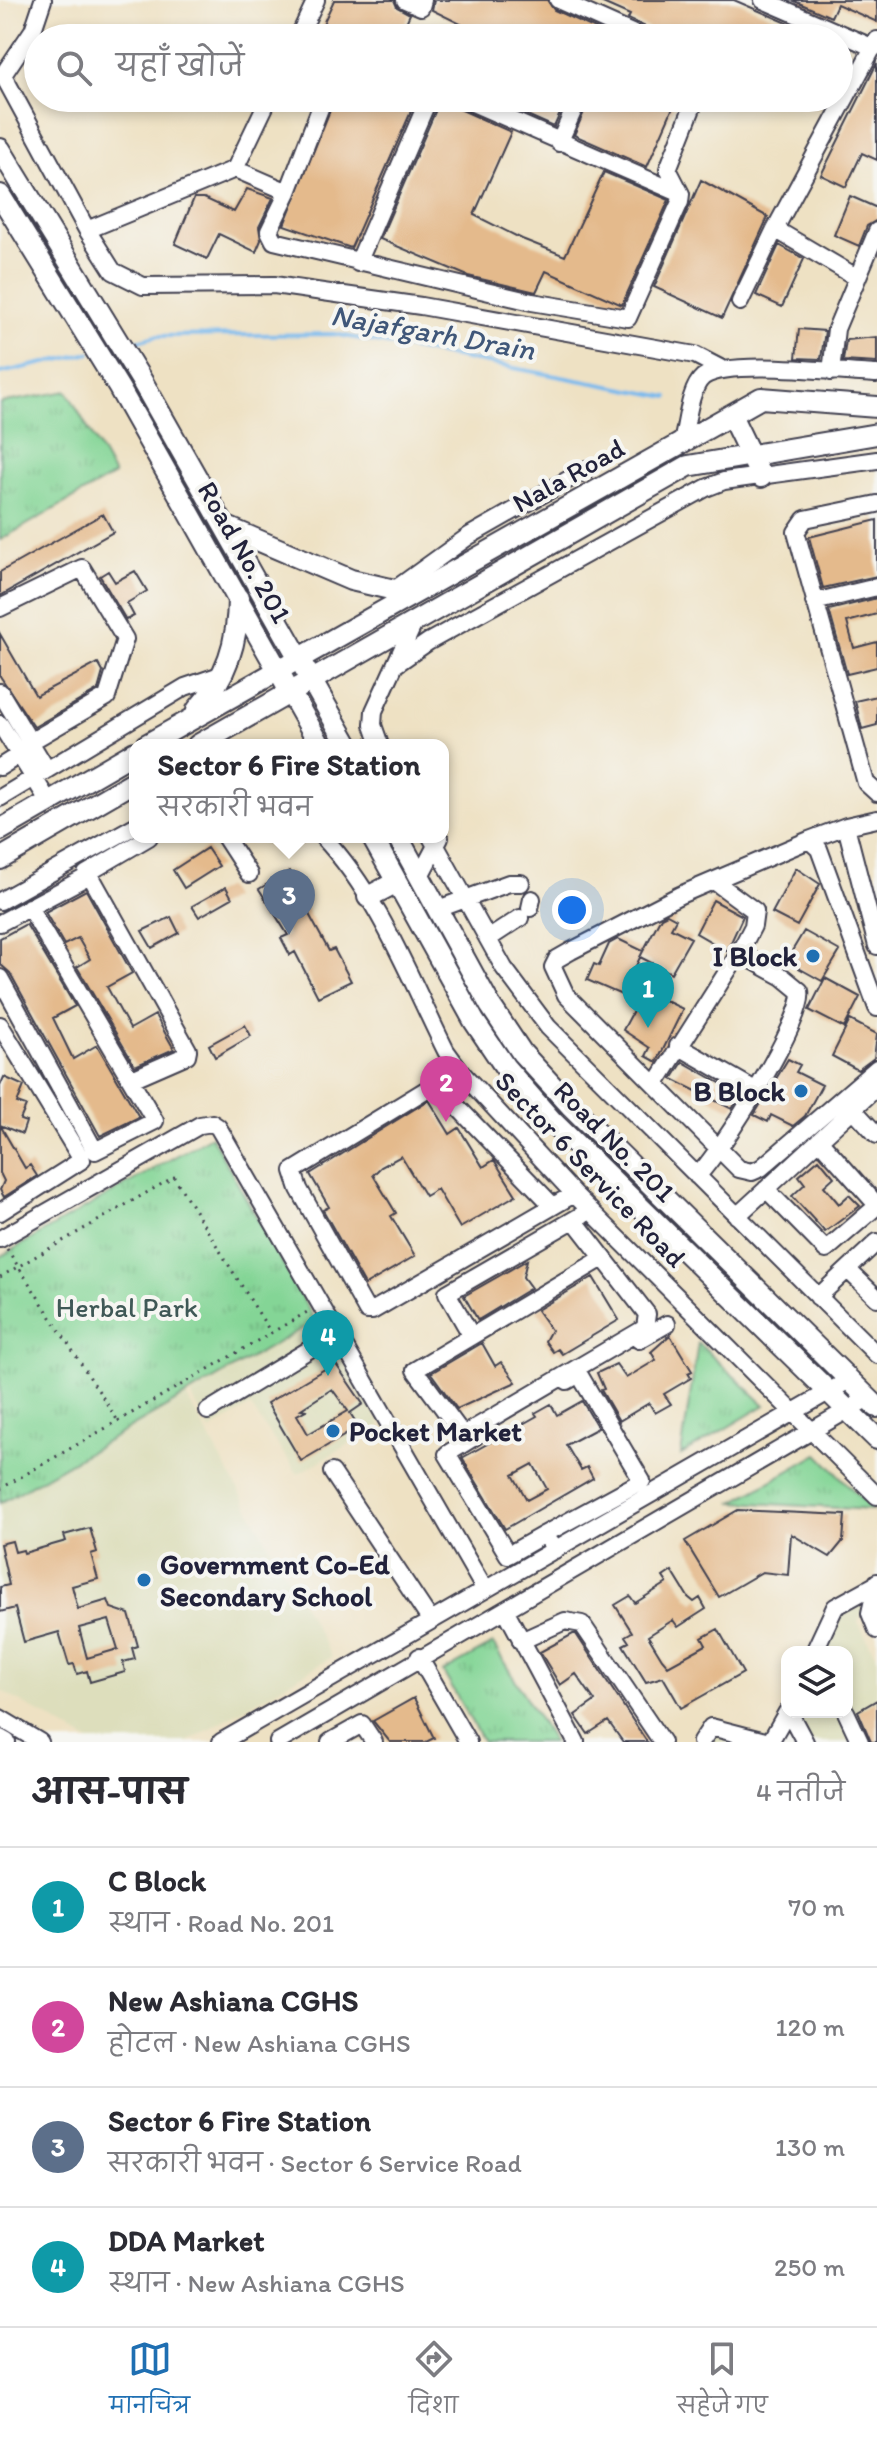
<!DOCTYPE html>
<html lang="hi">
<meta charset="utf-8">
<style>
body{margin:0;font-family:Itim,"Playpen Sans Deva",sans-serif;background:#f7f7f7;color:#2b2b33}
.controls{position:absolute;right:24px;bottom:24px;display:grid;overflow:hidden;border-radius:16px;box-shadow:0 4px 12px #0003}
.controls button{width:72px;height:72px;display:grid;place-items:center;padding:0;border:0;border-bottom:2px solid #e1e1e2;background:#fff;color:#2b2b33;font:40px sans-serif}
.you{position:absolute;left:572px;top:910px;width:28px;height:28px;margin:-20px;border:6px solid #fff;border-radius:50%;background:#1a73e8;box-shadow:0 0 0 12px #1a73e833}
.badge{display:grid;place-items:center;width:52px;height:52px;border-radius:50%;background:#1f6fb2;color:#fff;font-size:26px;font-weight:700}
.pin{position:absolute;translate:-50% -66px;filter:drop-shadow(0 2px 4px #0008)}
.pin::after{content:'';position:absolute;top:42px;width:28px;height:24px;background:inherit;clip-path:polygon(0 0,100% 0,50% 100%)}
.popup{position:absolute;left:129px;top:739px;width:320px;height:104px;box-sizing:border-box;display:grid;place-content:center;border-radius:16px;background:#fff;filter:drop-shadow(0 2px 6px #0005);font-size:26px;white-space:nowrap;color:#7c7c81}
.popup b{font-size:30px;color:#2b2b33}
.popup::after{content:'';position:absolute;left:50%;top:100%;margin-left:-16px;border:16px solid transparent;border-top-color:#fff}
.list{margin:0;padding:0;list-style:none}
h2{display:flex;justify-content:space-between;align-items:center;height:104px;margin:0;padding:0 32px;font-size:34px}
h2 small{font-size:26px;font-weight:400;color:#7c7c81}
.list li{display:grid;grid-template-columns:52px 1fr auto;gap:24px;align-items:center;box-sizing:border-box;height:120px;padding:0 32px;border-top:2px solid #e1e1e2}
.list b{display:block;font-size:30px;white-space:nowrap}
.list p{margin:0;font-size:26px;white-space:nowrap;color:#7c7c81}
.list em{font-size:26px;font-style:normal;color:#7c7c81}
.icon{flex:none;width:44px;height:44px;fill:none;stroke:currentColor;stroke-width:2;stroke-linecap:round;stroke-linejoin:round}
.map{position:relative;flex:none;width:877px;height:1742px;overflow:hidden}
.search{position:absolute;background:#fff;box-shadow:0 4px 12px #0003;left:24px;right:24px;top:24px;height:88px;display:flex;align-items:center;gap:20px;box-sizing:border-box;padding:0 28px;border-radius:44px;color:#7c7c81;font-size:30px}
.sheet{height:584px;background:#fff}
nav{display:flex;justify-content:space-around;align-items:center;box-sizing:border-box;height:112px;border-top:2px solid #e1e1e2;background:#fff;font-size:22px;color:#7c7c81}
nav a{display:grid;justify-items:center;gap:4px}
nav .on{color:#1f6fb2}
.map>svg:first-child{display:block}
.built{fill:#dddebc}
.park{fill:url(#park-tufts);stroke:#537c68;stroke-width:2}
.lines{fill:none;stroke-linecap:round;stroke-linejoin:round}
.stream{stroke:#78b9ed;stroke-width:4}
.building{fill:#e4ba8c;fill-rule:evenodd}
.minor-casing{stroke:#413f4f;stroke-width:20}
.major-casing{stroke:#413f4f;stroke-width:24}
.path{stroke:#413f4f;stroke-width:3;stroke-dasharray:2 6;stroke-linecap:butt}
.minor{stroke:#fff;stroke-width:16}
.major{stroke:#fff;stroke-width:20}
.poi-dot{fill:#1f6fb2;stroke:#f6f6f2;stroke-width:3}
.labels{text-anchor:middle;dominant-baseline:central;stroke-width:8;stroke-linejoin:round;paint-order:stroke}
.street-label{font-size:28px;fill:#22223b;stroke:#f6f6f2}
.poi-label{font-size:28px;font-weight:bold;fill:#22223b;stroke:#f6f6f2;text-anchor:end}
.park-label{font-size:28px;fill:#3f5856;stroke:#f6f6f2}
.water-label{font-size:30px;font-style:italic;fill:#405779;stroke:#f6f6f2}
</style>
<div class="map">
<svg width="877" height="1742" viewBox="0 0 877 1742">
<defs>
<pattern id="park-tufts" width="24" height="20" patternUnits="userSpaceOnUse" patternTransform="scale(2)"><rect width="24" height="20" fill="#84d596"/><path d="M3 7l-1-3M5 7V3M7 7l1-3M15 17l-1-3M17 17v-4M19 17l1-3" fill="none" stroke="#72b782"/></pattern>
</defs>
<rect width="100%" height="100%" fill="#f6f6f2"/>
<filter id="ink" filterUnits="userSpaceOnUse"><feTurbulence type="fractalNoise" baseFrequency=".0125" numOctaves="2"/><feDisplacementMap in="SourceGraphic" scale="16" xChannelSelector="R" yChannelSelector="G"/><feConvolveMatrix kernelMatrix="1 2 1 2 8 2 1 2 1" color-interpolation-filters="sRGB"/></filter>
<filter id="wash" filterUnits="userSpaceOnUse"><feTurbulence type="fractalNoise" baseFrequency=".006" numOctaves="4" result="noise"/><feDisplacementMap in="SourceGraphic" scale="32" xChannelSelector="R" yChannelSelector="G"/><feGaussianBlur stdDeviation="1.8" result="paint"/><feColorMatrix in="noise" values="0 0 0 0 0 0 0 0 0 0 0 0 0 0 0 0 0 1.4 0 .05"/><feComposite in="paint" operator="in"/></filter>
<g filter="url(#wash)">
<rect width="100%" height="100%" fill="#eee1c3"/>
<path class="built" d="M319 1320 381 1425 298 1474 250 1406 210 1431 191 1395Z
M186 1396 332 1657 187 1742H90L0 1690V1503Z
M874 1587 858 1622 877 1658V1742H713L709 1728 771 1740 787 1712H847V1652H815L836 1610Z"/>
<path class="park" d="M67 391 114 475 0 540V403Z
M211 1136 315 1321 0 1503V1257Z
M698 1343 765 1405 681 1455Z
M818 1454 873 1510 734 1502Z
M493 1644 553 1742H483L443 1672Z"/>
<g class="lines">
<path class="stream" d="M126 344 156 336 334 334 668 397
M0 373 90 353"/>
</g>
<g id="blocks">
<path class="building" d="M334 0H394L397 7 410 14 399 38H326L328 34 321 31 322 26Z
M434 0H547L554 10 598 30 595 38H489L432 10Z
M596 0H734L822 38H654L648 28 628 19 630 15Z
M792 0H877V22L837 4 831 17Z
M877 63V160L862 153 846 187 821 175Z
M335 98H417L351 248 284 225Z
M441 98H450L457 108 511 132 474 215 522 239 565 256 604 172 669 200 622 305 546 271 536 292 468 276 380 239Z
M489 98H567L554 127Z
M590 98H665L675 103 647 167 574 135Z
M701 180 768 217 722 318 654 287Z
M247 189 273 198 259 227 261 240 256 252 219 234 207 259 175 244 194 198H204L234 212Z
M850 196 877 208V220L867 226 859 246 834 235Z
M779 245 804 259 782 307 756 295Z
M799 329 825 331 821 359 796 358Z
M877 337V363L843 361 846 340Z
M103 514 113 532 0 596V572Z
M877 520V576L823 588 809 537Z
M108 571 115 582 135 571 147 591 127 603 134 616 126 620 100 576Z
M877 598V614L847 622 854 648 877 642V667L847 674 829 610Z
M0 634 36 696 98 663 103 672 98 690 34 727 0 676Z
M877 696V725L862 729 855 701Z
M207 848 219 866 184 888 173 870Z
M796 868 820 884 797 926 772 913Z
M289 871 308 902 304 905 329 951 334 949 351 981 318 997 295 952 290 955 281 938 288 935 259 889Z
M226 887 232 898 199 917 192 906Z
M86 890 132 973 107 987 130 1029 155 1015 174 1049 135 1066 77 967 90 959 78 938 64 945 45 912Z
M713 900 743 916 727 951 696 933Z
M667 914 676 919 671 928 691 938 671 973 640 957 661 917Z
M171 917 179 933 152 948 142 931Z
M26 924 75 1006 53 1018 73 1059 97 1045 139 1117 100 1136 10 973 0 964V938Z
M804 931 840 951 822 981 786 961Z
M618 939 643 951 628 983 683 1009 657 1062 646 1056 650 1048 623 1030 638 1002 587 980 594 964 599 966 609 944Z
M825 978 860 997 844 1028 809 1010Z
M850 1020 877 1034 874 1058 858 1070 832 1056Z
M245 1025 251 1036 215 1057 209 1045Z
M788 1059 800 1065 796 1072 822 1085 805 1116 793 1126 771 1115 768 1122 754 1115Z
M683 1062 741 1095 732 1109 672 1079Z
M4 1077 24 1086 17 1103 26 1106 20 1120 26 1122 22 1134 0 1125 25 1168 30 1165 37 1176 4 1197 0 1190 4 1181 0 1173V1086Z
M429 1100 450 1134 459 1128 483 1167 494 1160 516 1195 460 1228 437 1189 425 1196 401 1156 381 1167 373 1175 396 1213 391 1216 415 1256 365 1285 323 1210 329 1207 310 1174Z
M819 1159 834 1177 824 1186 839 1204 849 1195 860 1206 825 1232 792 1196 805 1184 799 1176Z
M527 1260 523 1277 531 1288 478 1320 464 1296Z
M593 1277 619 1320 562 1354 558 1349 553 1352 545 1341 551 1330 537 1310Z
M670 1335 692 1371 688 1373 691 1378 664 1394 671 1404 655 1413 649 1403 619 1421 601 1390 604 1389 597 1373 616 1364 626 1378 656 1360 651 1352Z
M482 1343 495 1366 501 1362 516 1382 457 1409 431 1373Z
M335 1363 363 1404 350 1413 359 1427 301 1461 267 1403ZM332 1389 348 1411 308 1434 297 1415 306 1410 301 1409Z
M582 1401 598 1428 566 1445 581 1470 587 1467 593 1478 505 1529 462 1458 537 1416 535 1413 551 1404 557 1415ZM533 1464 547 1489 527 1500 513 1475Z
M738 1510 845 1515 843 1541 830 1557 791 1534 788 1575 762 1572 719 1597 685 1541Z
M90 1528 97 1552 91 1554 98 1579 72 1586 78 1609 108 1600 111 1608 129 1614 138 1646 132 1648 135 1659 123 1662 125 1672 90 1682 87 1671 77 1674 74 1664 69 1665 59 1632 24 1642 15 1608 0 1612V1587L9 1585 0 1544 12 1541 15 1552 23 1550 24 1553 66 1541 64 1535ZM109 1620 118 1649 87 1658 79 1628Z
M672 1571 688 1597 694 1602 700 1598 706 1609 678 1627 673 1620 648 1636 662 1659 668 1666 706 1645 702 1638 718 1629 743 1673 681 1708 663 1677 646 1682 623 1645 629 1642 625 1636 632 1632 615 1605 630 1596 635 1603 667 1583 663 1577Z
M573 1634H576L647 1742H623L608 1721 588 1734 575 1715 595 1701 576 1674 560 1685 540 1652Z
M414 1698 434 1738 426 1742H390L373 1721Z
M877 1700V1742H871L858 1711Z"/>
</g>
</g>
<g filter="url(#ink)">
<use href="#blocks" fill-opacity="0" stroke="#413f4f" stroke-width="2"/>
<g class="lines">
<defs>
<path id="minor" d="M43 0 33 30 3 75 87 230 235 169 269 98
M405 0 421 7 423 0
M558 0 643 38
M763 0 874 48
M298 38 316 0
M461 98 679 193
M559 143 579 98
M235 169 288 192 269 231 274 241 532 302 628 318 680 202 681 194 668 169 696 98
M288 192 324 98
M87 230 113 271 143 286 274 285 421 306 695 355 722 369
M358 263 429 98
M856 277 775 229 877 40
M740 302 775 229
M831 372 836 329 877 231
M682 442C687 425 689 389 703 377 728 358 842 373 877 374
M877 504 805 519 796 532 866 783 877 793
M394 590 469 536 587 469
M814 602 877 587
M0 608 82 568 125 639 107 697 30 742
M395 665 428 642 706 488 724 481 877 460
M0 692 47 770
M0 724 49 802
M380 745 373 725 374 711 415 621
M0 767 19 755
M0 798 185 687 223 674
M877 819 846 826 877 946
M225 837 249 874
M323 837C379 896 410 979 446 1051L462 1073 574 1194 877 1496
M431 837 504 968 548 1027 877 1355
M809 840 846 826
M86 874 149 837
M420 876 440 838
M714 881 755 911 753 926 739 953
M0 901 135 826
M530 908 532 899
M438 909 509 883H521
M0 923 90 875 188 1050 187 1055 132 1079
M488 939 520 918
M0 978 95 1151 155 1121 29 907
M877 1008 819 849 809 840 680 895 571 951 557 959 553 967 566 995 739 1169 752 1172 761 1168 877 1068
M0 1025 82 1160 0 1212
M678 1046 755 1090
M656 1084 739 953 783 977 800 991C808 1015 719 1155 697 1176
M853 1109 877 1135
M819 1140 877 1205
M766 1189 826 1250 877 1206
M553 1206 445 1094 432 1086 293 1171 299 1189 367 1311H372L574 1194
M737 1216 877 1087
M574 1220 647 1314 645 1328 463 1435 415 1370 603 1258
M0 1239 200 1125 212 1123 218 1127 485 1590
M848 1270 877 1298
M818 1297 877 1242
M471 1335 447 1293 582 1215
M639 1340 667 1324
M208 1411 335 1334
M476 1436 447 1454 508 1555 545 1534
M332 1472 431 1621
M555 1550 545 1534 642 1481 579 1374 567 1381
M877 1582 870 1613 877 1630
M506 1611 576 1742
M521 1641 565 1621 582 1624 662 1742
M814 1652 835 1607 875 1585
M419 1657 468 1742
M789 1712 805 1742
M846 1712 860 1742
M0 1718 40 1742
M0 1738 7 1742
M221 1742 849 1380
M278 1742 868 1398
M330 1742 362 1724 374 1742
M701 1742 711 1727 769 1742
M770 1742 787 1712"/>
<path id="major" d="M0 149 142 381 348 745
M0 195 119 388 320 745
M731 415 761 477
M227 527 351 580 412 594
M197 710C227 677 238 642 238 598
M146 745 761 398 877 407
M198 745 688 466 877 434
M0 830 135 752
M372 837 474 1021 505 1067 553 1122 877 1439
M398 837 490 1005 522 1053 570 1105 877 1407
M0 859 135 781
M368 897 395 883"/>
</defs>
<use href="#minor" class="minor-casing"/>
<use href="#major" class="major-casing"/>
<path class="path" d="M7 1249 118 1421
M0 1277 174 1177 271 1333
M0 1489 309 1311"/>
<use href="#minor" class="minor"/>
<use href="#major" class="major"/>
</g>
</g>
<g class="poi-dot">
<circle cx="813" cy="956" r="8"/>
<circle cx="801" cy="1091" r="8"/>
<circle cx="333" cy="1431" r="8"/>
<circle cx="144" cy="1580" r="8"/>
</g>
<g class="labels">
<g class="street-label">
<text transform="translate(568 475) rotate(-29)">Nala Road</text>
<text transform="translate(245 552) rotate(60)">Road No. 201</text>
<text transform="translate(615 1141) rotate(45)">Road No. 201</text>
<text transform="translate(591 1169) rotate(46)">Sector 6 Service Road</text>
</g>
<g class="poi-label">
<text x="797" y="956">I Block</text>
<text x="785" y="1091">B Block</text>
<text x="349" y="1431" text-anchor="start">Pocket Market</text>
<text x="160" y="1564" text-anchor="start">Government Co-Ed<tspan x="160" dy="32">Secondary School</tspan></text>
</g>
<g class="park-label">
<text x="127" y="1307">Herbal Park</text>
</g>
<g class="water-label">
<text transform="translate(433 332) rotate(10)">Najafgarh Drain</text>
</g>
</g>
</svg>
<div class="controls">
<button><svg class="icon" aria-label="layers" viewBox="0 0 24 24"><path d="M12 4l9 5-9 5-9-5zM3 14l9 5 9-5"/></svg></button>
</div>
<div class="you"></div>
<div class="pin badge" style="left:648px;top:1028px;background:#0f9aa8">1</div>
<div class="pin badge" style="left:446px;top:1122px;background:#d1479c">2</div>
<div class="pin badge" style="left:289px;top:935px;background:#5c6f8a">3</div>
<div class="popup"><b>Sector 6 Fire Station</b>सरकारी भवन</div>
<div class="pin badge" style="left:328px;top:1376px;background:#0f9aa8">4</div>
<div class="search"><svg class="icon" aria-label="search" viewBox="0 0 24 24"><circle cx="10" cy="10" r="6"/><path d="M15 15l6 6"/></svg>यहाँ खोजें</div>
</div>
<section class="sheet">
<h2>आस-पास<small>4 नतीजे</small></h2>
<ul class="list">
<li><span class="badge" style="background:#0f9aa8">1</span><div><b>C Block</b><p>स्थान · Road No. 201</p></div><em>70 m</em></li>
<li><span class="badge" style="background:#d1479c">2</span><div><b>New Ashiana CGHS</b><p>होटल · New Ashiana CGHS</p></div><em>120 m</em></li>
<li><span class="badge" style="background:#5c6f8a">3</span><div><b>Sector 6 Fire Station</b><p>सरकारी भवन · Sector 6 Service Road</p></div><em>130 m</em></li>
<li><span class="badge" style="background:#0f9aa8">4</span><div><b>DDA Market</b><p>स्थान · New Ashiana CGHS</p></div><em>250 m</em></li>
</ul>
</section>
<nav>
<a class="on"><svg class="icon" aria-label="map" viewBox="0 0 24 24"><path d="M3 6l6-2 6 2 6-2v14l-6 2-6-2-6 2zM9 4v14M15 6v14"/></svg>मानचित्र</a>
<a><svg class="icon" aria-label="directions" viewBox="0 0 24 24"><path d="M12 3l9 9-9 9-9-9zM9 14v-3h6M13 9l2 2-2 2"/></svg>दिशा</a>
<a><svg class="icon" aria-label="saved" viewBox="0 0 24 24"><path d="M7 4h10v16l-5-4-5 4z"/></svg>सहेजे गए</a>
</nav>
